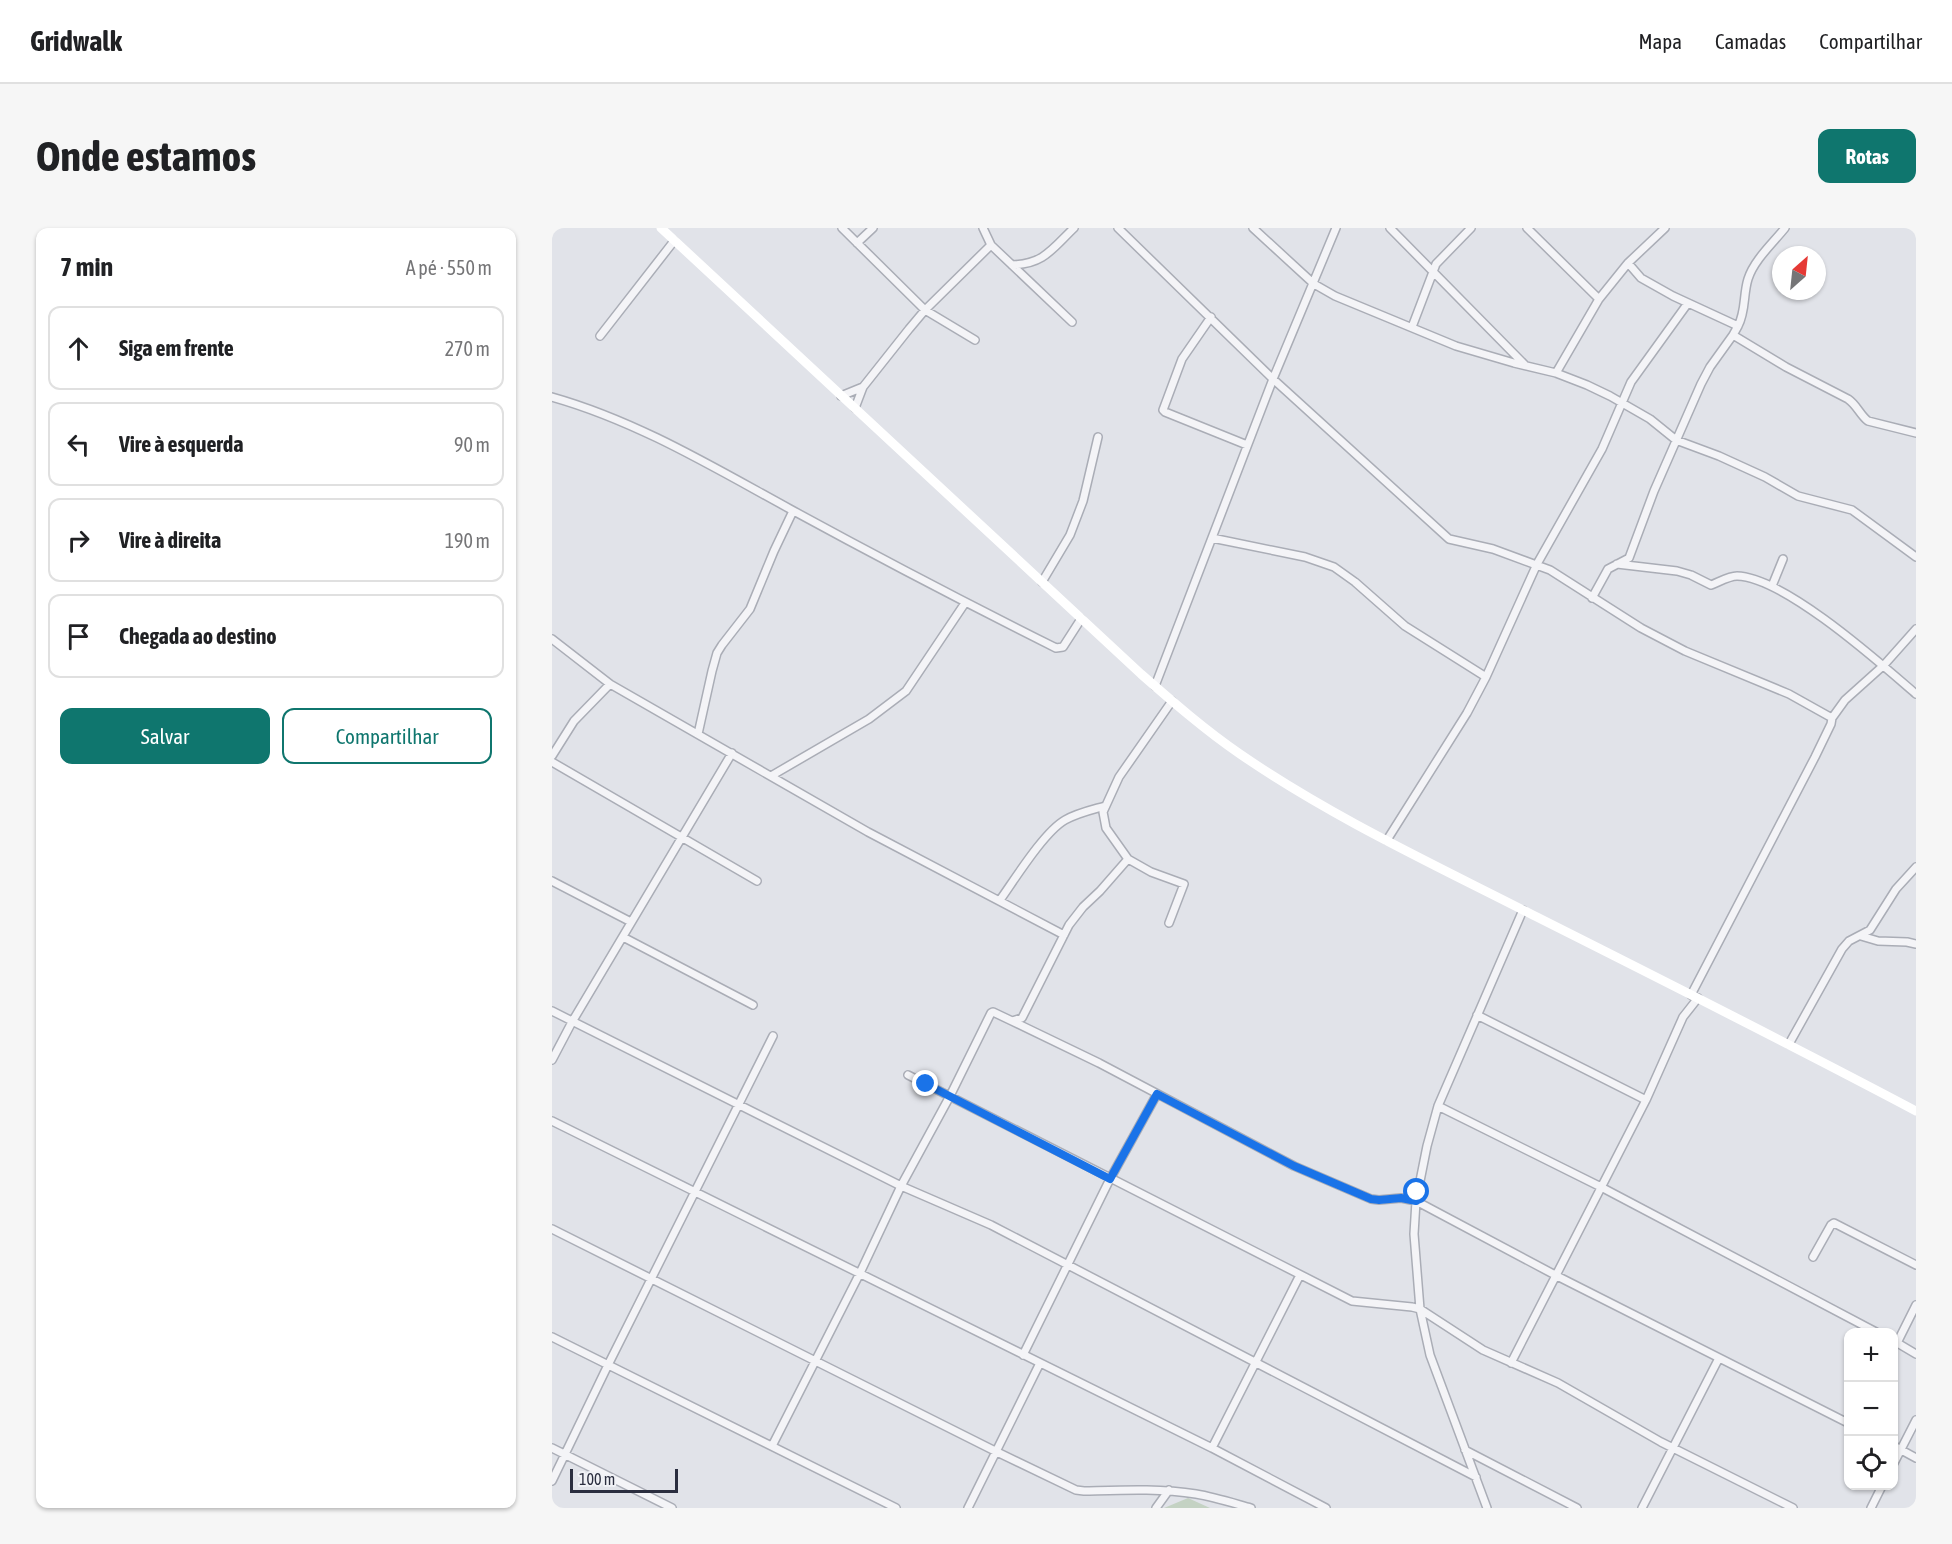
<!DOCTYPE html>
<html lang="pt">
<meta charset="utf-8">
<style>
body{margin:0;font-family:"Asap Condensed",sans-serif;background:#f6f6f6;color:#202124}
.controls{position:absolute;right:18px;bottom:18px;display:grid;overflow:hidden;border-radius:12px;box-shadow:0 2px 4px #0004}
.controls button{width:54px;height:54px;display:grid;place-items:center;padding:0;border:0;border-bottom:2px solid #e0e0e0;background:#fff;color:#202124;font:30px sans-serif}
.compass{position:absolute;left:1220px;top:18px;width:54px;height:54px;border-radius:50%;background:#fff;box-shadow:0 2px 4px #0004;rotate:27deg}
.scale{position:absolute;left:18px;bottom:15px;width:108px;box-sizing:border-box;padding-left:6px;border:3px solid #2b2e3f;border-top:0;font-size:16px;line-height:21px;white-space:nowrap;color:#2b2e3f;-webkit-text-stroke:4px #f1f2f6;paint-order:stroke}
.stop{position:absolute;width:18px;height:18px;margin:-14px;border:4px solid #1a73e8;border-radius:50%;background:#fff}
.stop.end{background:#1a73e8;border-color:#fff;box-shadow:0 2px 6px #0008}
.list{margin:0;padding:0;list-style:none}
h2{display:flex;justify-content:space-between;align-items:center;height:78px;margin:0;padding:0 24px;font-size:26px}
h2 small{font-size:20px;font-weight:400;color:#757577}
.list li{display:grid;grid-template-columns:39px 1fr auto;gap:18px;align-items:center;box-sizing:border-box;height:84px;margin:0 12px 12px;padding:0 12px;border:2px solid #e0e0e0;border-radius:12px}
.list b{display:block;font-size:22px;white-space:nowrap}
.list em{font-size:20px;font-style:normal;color:#757577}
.actions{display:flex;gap:12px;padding:18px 24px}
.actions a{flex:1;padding:14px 0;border:2px solid #0f766e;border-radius:12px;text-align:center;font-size:21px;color:#0f766e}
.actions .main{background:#0f766e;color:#fff}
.icon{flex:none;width:33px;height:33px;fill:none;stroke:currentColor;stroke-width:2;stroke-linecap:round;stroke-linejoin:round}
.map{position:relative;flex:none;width:1364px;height:1280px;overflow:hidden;border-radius:12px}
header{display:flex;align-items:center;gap:36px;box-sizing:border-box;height:84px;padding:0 30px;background:#fff;border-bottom:2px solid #e0e0e0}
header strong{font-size:28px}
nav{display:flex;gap:33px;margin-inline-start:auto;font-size:21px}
.intro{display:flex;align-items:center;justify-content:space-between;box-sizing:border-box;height:144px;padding:0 36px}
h1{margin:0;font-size:42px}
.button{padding:15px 27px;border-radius:12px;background:#0f766e;color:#fff;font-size:21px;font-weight:700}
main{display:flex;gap:36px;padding:0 36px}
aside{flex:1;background:#fff;border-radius:12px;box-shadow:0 2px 4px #0004}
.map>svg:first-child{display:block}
.green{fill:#c4d2c3}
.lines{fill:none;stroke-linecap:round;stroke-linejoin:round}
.minor-casing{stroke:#aaadb6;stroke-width:10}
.minor{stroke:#f4f4f7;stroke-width:7}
.secondary{stroke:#fff;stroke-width:9}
.route{stroke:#1a73e8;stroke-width:8}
</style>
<header>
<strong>Gridwalk</strong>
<nav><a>Mapa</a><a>Camadas</a><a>Compartilhar</a></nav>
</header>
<div class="intro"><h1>Onde estamos</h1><a class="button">Rotas</a></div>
<main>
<aside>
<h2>7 min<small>A pé · 550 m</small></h2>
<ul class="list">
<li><svg class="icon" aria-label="ahead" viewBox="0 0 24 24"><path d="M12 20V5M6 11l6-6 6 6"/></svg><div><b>Siga em frente</b></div><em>270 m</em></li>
<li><svg class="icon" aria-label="left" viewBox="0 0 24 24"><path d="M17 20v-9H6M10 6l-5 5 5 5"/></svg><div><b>Vire à esquerda</b></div><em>90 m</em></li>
<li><svg class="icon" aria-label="right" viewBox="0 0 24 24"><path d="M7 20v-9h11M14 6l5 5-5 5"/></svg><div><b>Vire à direita</b></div><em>190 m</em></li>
<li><svg class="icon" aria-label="arrive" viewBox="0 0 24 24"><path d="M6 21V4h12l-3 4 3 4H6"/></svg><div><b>Chegada ao destino</b></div></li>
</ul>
<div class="actions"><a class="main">Salvar</a><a>Compartilhar</a></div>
</aside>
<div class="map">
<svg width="1364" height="1280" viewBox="0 0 1364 1280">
<rect width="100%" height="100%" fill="#e1e3e9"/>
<path class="green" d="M636 1270 658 1280H612Z"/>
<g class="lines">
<defs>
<path id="minor" d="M290 0 373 82 423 112
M431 0 439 17 520 94
M566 0 721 151 897 311 941 321 998 342 1089 400 1133 423 1237 466 1280 490
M701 0 762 56 783 68 904 118 962 135 1004 145 1035 157 1058 168 1098 191 1124 212 1167 228 1213 249 1246 268 1300 282 1364 329
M838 0 973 137
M975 0 1047 71
M305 15 321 0
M1076 35 1089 50 1121 68 1186 98 1181 107 1234 139 1296 171C1305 177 1308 187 1316 193L1364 205
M460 37C492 36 500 21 522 0
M659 89 630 131 611 182 613 184 695 217
M1186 98C1194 83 1191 67 1196 51 1202 32 1221 15 1233 0
M860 99 884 36 919 0
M48 108 122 13
M1004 145 1047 71 1076 35 1113 0
M289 168 311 159
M0 169C85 193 161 239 238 281 326 329 414 375 504 420L511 419 529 391
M303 180 311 159 357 101 373 82 439 17
M660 310 753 329 782 339 803 354 853 398 934 449
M1065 336 1125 343 1139 347 1159 357C1167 354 1177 348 1185 348 1232 349 1328 435 1364 466
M490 354 518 307 531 273 546 209
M1220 358 1231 331
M1040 370 1056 341 1077 330 1102 263 1149 156 1158 139 1181 107
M0 411 58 456 316 604 512 707
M603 458 721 151 784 0
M146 506 160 443 165 425 170 417 198 381 222 323 241 283
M0 528 22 493 58 456
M0 534 205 653
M219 548 317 491 354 463 413 375
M835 612 915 485 934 449 985 336 1050 221 1079 154 1136 75
M0 653 79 694
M448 672C463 651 492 604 513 592 525 585 539 582 553 578
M617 695 632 656 599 644 576 631 554 600 551 584 567 549 620 473
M1309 708 1326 713 1355 714 1364 716
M71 709 201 777
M1139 767 1263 529 1279 496 1280 490 1293 472 1332 437 1364 401
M0 783 349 958 439 997 924 1249
M925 787 1094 872 959 1135
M460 793 547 835 742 938 819 971 827 972 849 970 864 973 1005 1048 1296 1195
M1237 816 1290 721 1297 713 1318 702 1344 661 1364 639
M0 832 20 794 180 525
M356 847 800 1073 860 1079 868 1081 931 1122 1006 1155 1109 1214 1241 1280
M1094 872 1131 789 1146 770
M886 878 1049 959 1324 1104
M0 893 660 1220 774 1280
M0 1001 445 1224 524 1262 532 1263C570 1262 607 1260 644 1266 662 1269 681 1275 699 1280
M1261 1029 1279 997 1282 995 1364 1037
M0 1109 344 1280
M1342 1113 1364 1126
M1345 1115 1364 1077
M471 1127 558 951 605 866
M220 1218 308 1045 349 958 398 868 439 785 441 784 460 793 470 790 517 697 531 679 548 663 576 631
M1342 1218 1364 1230
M0 1220 120 1280
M660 1220 748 1047
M913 1222 1025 1280
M1342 1235 1364 1192
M0 1253 56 1137 221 808
M416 1280 488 1135
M604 1280 617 1262
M935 1280 878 1127 868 1081 862 1006 864 973 875 918 886 878 971 682
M1090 1280 1167 1130
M1319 1280 1330 1258"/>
</defs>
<use href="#minor" class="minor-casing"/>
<use href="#minor" class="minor"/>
<path class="secondary" d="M109 0 589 446C621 474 653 502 688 526 778 588 879 635 977 685 1106 750 1236 815 1364 883"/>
</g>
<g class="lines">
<path class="route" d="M374 856 558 951 605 866 742 938 819 971 827 972 849 970 864 973 865 964"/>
</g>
</svg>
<div class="controls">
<button>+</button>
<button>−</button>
<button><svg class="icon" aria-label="locate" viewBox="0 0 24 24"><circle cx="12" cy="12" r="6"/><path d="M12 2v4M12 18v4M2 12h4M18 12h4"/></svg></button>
</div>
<svg class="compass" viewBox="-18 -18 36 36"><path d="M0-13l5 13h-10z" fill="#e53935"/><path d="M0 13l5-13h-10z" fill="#757577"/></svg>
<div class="scale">100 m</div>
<div class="stop" style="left:865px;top:964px"></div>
<div class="stop end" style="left:374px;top:856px"></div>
</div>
</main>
